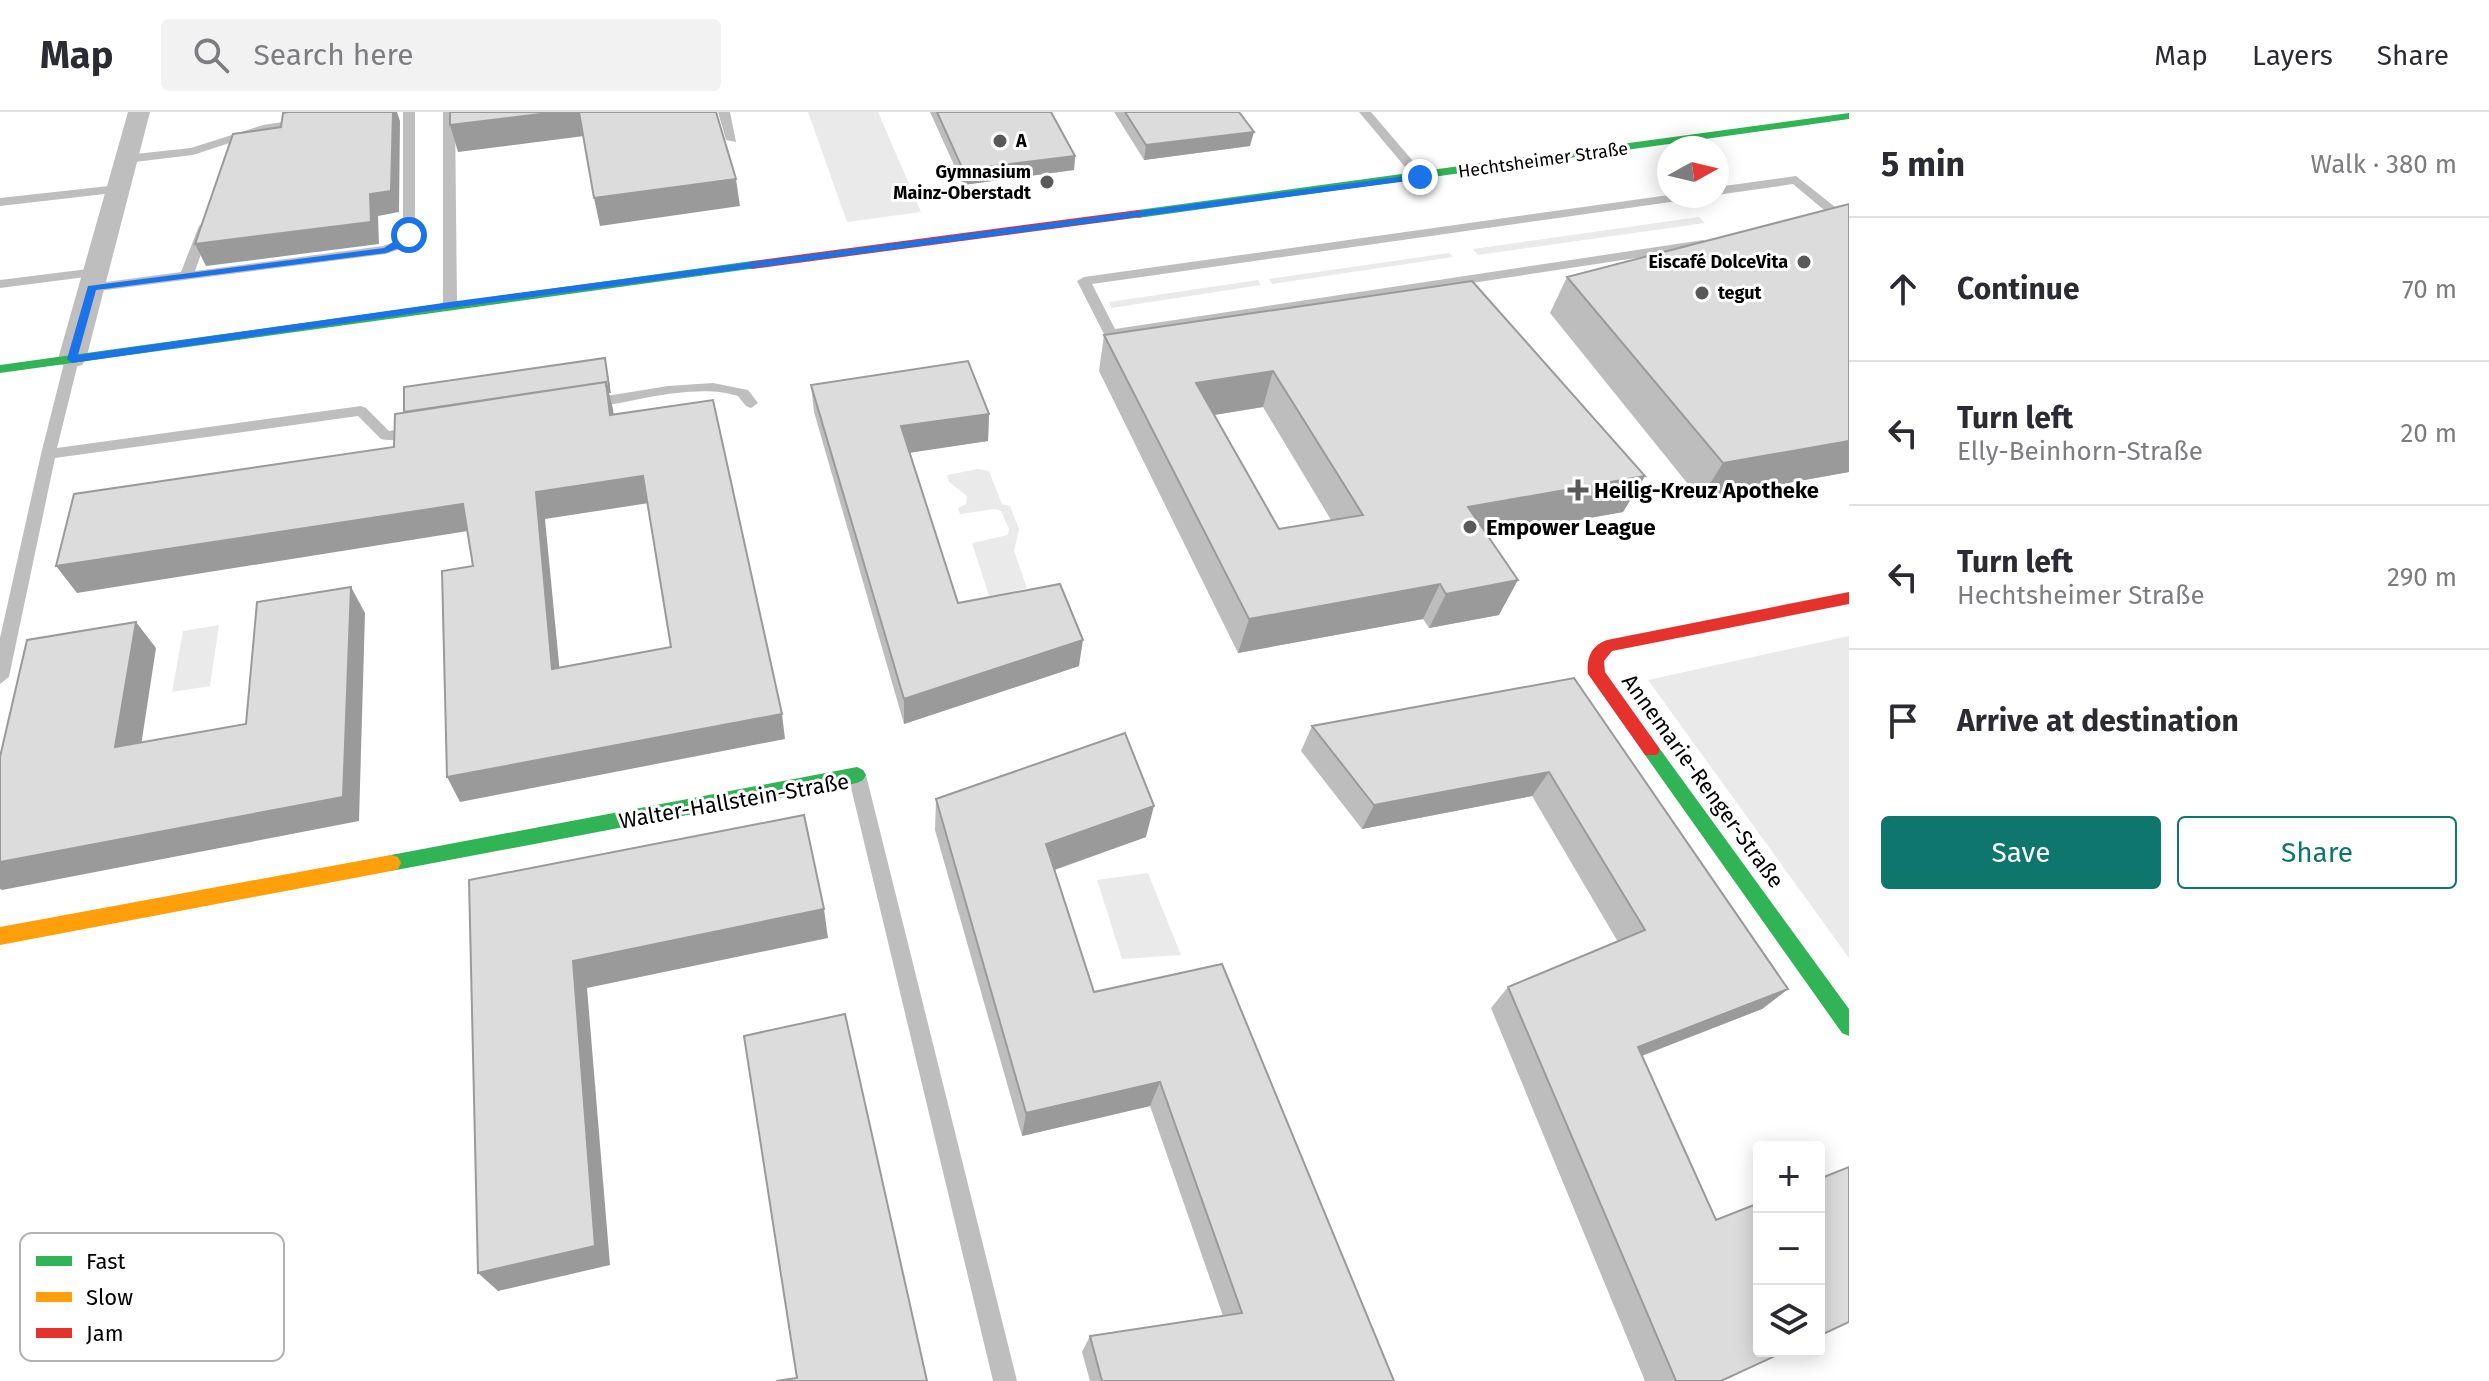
<!DOCTYPE html>
<meta charset="utf-8">
<style>
body{margin:0;font-family:"Fira Sans",sans-serif;background:#f2f2f3;color:#2b2b33}
.controls{position:absolute;right:24px;bottom:24px;display:grid;overflow:hidden;border-radius:8px;box-shadow:0 4px 20px #0003}
.controls button{width:72px;height:72px;display:grid;place-items:center;padding:0;border:0;border-bottom:2px solid #e1e1e2;background:#fff;color:#2b2b33;font:40px sans-serif}
.compass{position:absolute;left:1657px;top:24px;width:72px;height:72px;border-radius:50%;background:#fff;box-shadow:0 4px 20px #0003;rotate:82deg}
.stop{position:absolute;width:24px;height:24px;margin:-18px;border:6px solid #1a73e8;border-radius:50%;background:#fff}
.stop.end{background:#1a73e8;border-color:#fff;box-shadow:0 2px 8px #0008}
.list{margin:0;padding:0;list-style:none}
h2{display:flex;justify-content:space-between;align-items:center;height:104px;margin:0;padding:0 32px;font-size:34px}
h2 small{font-size:26px;font-weight:400;color:#7c7c81}
.list li{display:grid;grid-template-columns:52px 1fr auto;gap:24px;align-items:center;box-sizing:border-box;height:144px;padding:0 32px;border-top:2px solid #e1e1e2}
.list b{display:block;font-size:30px;white-space:nowrap}
.list p{margin:0;font-size:26px;white-space:nowrap;color:#7c7c81}
.list em{font-size:26px;font-style:normal;color:#7c7c81}
.actions{display:flex;gap:16px;padding:24px 32px}
.actions a{flex:1;padding:18px 0;border:2px solid #0f766e;border-radius:8px;text-align:center;font-size:28px;color:#0f766e}
.actions .main{background:#0f766e;color:#fff}
.icon{flex:none;width:44px;height:44px;fill:none;stroke:currentColor;stroke-width:2;stroke-linecap:round;stroke-linejoin:round}
.map{position:relative;flex:none;width:1849px;height:1269px;overflow:hidden}
header{display:flex;align-items:center;gap:48px;box-sizing:border-box;height:112px;padding:0 40px;background:#fff;border-bottom:2px solid #e1e1e2}
header strong{font-size:38px}
nav{display:flex;gap:44px;margin-inline-start:auto;font-size:28px}
.search{width:560px;height:72px;background:#f2f2f3;display:flex;align-items:center;gap:20px;box-sizing:border-box;padding:0 28px;border-radius:8px;color:#7c7c81;font-size:30px}
main{display:flex}
aside{flex:1;background:#fff}
.map>svg:first-child{display:block}
.green{fill:#eaeaea}
.lines{fill:none;stroke-linecap:round;stroke-linejoin:round}
.lane{fill:#bebebe;fill-rule:evenodd}
.street{fill:#bebebe;fill-rule:evenodd}
.fast{fill:#30b455;fill-rule:evenodd}
.slow{fill:#ff9f0a;fill-rule:evenodd}
.jam{fill:#e5322d;fill-rule:evenodd}
.wall{fill:#bdbdbd;fill-rule:evenodd}
.shaded-wall{fill:#9a9a9a}
.building{fill:#dcdcdc;stroke:#9a9a9a;stroke-width:2;fill-rule:evenodd}
.route{fill:#1a73e8}
.poi-dot{fill:#595959;stroke:#fff;stroke-width:3}
.labels{text-anchor:middle;dominant-baseline:central;stroke-width:6;stroke-linejoin:round;paint-order:stroke}
.far-poi-label{font-size:18px;font-weight:bold;fill:#000;stroke:#fff;text-anchor:start}
.far-street-label{font-size:18px;fill:#000;stroke:#fff}
.poi-label{font-size:22px;font-weight:bold;fill:#000;stroke:#fff;text-anchor:start}
.street-label{font-size:22px;fill:#000;stroke:#fff}
.key{fill:#fff;stroke:#b2b2b2;stroke-width:2}
.key-label{font-size:22px;fill:#000}
</style>
<header>
<strong>Map</strong>
<div class="search"><svg class="icon" aria-label="search" viewBox="0 0 24 24"><circle cx="10" cy="10" r="6"/><path d="M15 15l6 6"/></svg>Search here</div>
<nav><a>Map</a><a>Layers</a><a>Share</a></nav>
</header>
<main>
<div class="map">
<svg width="1849" height="1269" viewBox="0 0 1849 1269">
<rect width="100%" height="100%" fill="#fff"/>
<path class="green" d="M808 0H878L921 100 847 110Z
M1699 105 1705 111 1478 143 1473 137Z
M1449 141 1453 145 1272 172 1269 167Z
M1258 168 1261 173 1112 196 1109 190Z
M978 357 989 359 1002 392 1010 394 1019 417 1014 439 1027 476 1002 482 991 490 972 431 1008 423 1009 417 1001 399 995 397 960 402 958 396 966 392 967 384 949 370 947 363Z
M219 513 210 574 172 580 183 519Z
M1849 524V846L1648 568Z
M1148 761 1181 843 1122 847 1097 768Z"/>
<g class="lines">
<path class="lane" d="M403 0H415V123L406 135 386 142 91 180 84 176 91 172 181 160 199 114 205 110 211 114 195 159 383 134 396 129 403 122Z
M443 0H455L457 193 450 197 443 193Z
M718 0H730L736 30 726 28Z
M1359 0H1371L1424 62V68H1416Z
M303 7 309 10 307 12 269 18 193 43 126 51 120 47 126 43 191 36 263 13Z
M1796 64 1849 106V113H1842L1793 72 1717 83V75Z
M118 73 122 74V80L0 94V86Z
M1669 83 1691 84 1685 88 1092 172 1115 217 1703 128 1709 132 1708 135 1111 226 1104 222 1077 169 1084 165Z
M96 156 103 160 101 163 0 176V168Z
M72 243 79 247 57 336 361 294 366 296 389 319 417 314 424 319C416 327 393 330 381 327L358 304 55 346 9 565 0 572V526L41 342 65 247Z
M713 271 748 278 758 291 751 296 746 294 738 284C698 270 630 290 588 297L581 292 588 287 668 274Z
M857 655 863 658 866 663 1017 1269H993L848 663 851 658Z"/>
<path class="street" d="M128 0H150L86 247 82 253 72 256 62 253 58 247Z"/>
<path class="fast" d="M1849 1V7L1138 106 1132 102 1138 98Z
M752 149 759 153 757 156 0 261V253Z
M1651 631 1657 633 1849 897V924L1842 921 1645 643 1642 638 1645 633Z
M857 655 863 658 866 663 863 668 857 671 391 759 384 757 381 751 384 745 391 743Z"/>
<path class="slow" d="M391 743 398 745 401 751 398 757 391 759 0 833V815Z"/>
<path class="jam" d="M1138 98 1142 99V105L752 157 745 153 752 149Z
M1849 480V492L1612 539 1604 549 1605 560 1657 633 1660 638 1657 643H1645L1588 562C1586 547 1591 533 1607 528Z"/>
</g>
<path class="wall" d="M930 0H1051L1075 44 1074 58 963 73Z
M1114 0H1239L1250 34 1144 48Z
M1849 92V360L1700 387 1550 201 1567 165Z
M1472 169 1645 364 1623 400 1488 424 1499 503 1429 516 1423 507 1238 541 1099 259 1104 223ZM1263 295 1331 408 1279 417 1214 303Z
M811 273 989 302 988 329 910 340 958 491 1079 554 904 612 814 300Z
M1574 566 1788 877 1762 897 1642 944 1721 1269H1645L1491 896 1508 875 1618 830 1532 684 1362 717 1301 639 1312 614Z
M936 687 1146 725 1055 758 1094 880 1394 1269H1090L1082 1240 1090 1224 1223 1204 1150 994 1022 1024 935 718Z"/>
<path class="shaded-wall" d="M393 0H397L400 9 399 100 378 104 379 132 206 154 195 132Z
M557 0H579L584 24 458 40 450 13Z
M1254 20 1250 34 1144 48 1146 33Z
M1075 44 1074 58 963 73V58Z
M736 67 740 94 600 114 594 86Z
M605 246 611 281H609L613 297 617 330 610 303 606 270Z
M1273 259 1263 295 1189 307 1196 271Z
M989 302 988 329 902 342 901 314Z
M1849 329V360L1700 387 1723 351Z
M643 364 649 391 545 407 562 582 552 557 536 380Z
M1645 364 1623 400 1451 431 1468 395Z
M463 392 474 418 77 481 56 454Z
M1518 468 1499 503 1429 516 1446 482Z
M1440 472 1423 507 1238 541 1249 507Z
M351 475 365 501 359 709 2 778 0 777V750L343 685Z
M136 510 156 536 137 660 115 635Z
M1083 528 1079 554 904 612V587Z
M782 602 785 627 460 690 447 665Z
M1549 660 1532 684 1362 717 1374 693Z
M1154 694 1146 725 1042 762 1046 732Z
M824 797 828 826 587 876 610 1153 498 1179 478 1161 573 849Z
M1788 877 1762 897 1615 954 1638 935Z
M1160 970 1150 994 1022 1024 1026 1001Z"/>
<path class="building" d="M288 0H393L391 79 370 82 371 110 195 132 233 22 281 15 283 1Z
M450 0H557L450 13Z
M579 0H716L736 67 594 86Z
M937 0H1051L1075 44 963 58Z
M1125 0H1239L1254 20 1146 33Z
M1849 92V329L1723 351 1567 165Z
M1472 169 1645 364 1468 395 1518 468 1446 482 1440 472 1249 507 1104 223ZM1273 259 1363 403 1279 417 1196 271Z
M605 246 609 274H606V270L404 300V275Z
M968 249 989 302 901 314 958 491 1060 472 1083 528 904 587 811 273Z
M606 270 610 303 713 288 782 602 447 665 442 459 473 454 463 392 56 454 74 382 394 335 395 302ZM643 364 671 535 552 557 536 380Z
M351 475 343 685 0 750V645L27 528 136 510 115 635 246 612 257 490Z
M1574 566 1788 877 1638 935 1716 1108 1759 1091V1239H1786L1721 1269H1676L1508 875 1645 818 1549 660 1374 693 1312 614Z
M1125 621 1154 694 1046 732 1094 880 1222 852 1394 1269H1102L1090 1224 1242 1201 1160 970 1026 1001 936 687Z
M804 703 824 797 573 849 595 1134 478 1161 469 768Z
M845 902 927 1269H776L797 1266 744 924Z
M1849 1055V1210L1819 1224V1067Z"/>
<path class="route" d="M1420 62 1423 67 450 196 72 251 67 247 88 174 384 136 409 120 414 123 404 134 386 141 96 178 78 243 450 190Z"/>
<g class="poi-dot">
<circle cx="1000" cy="29" r="8"/>
<circle cx="1047" cy="70" r="8"/>
<circle cx="1804" cy="150" r="8"/>
<circle cx="1702" cy="181" r="8"/>
<path d="M1574 366h8v8h8v8h-8v8h-8v-8h-8v-8h8z"/>
<circle cx="1470" cy="415" r="8"/>
</g>
<g class="labels">
<g class="far-poi-label">
<text x="1016" y="29">A</text>
<text x="1031" y="60" text-anchor="end">Gymnasium<tspan x="1031" dy="21">Mainz-Oberstadt</tspan></text>
<text x="1788" y="150" text-anchor="end">Eiscafé DolceVita</text>
<text x="1718" y="181">tegut</text>
</g>
<g class="far-street-label">
<text transform="translate(1543 48) rotate(-8)">Hechtsheimer Straße</text>
</g>
<g class="poi-label">
<text x="1594" y="378">Heilig-Kreuz Apotheke</text>
<text x="1486" y="415">Empower League</text>
</g>
<g class="street-label">
<text transform="translate(1703 669) rotate(54)">Annemarie-Renger-Straße</text>
<text transform="translate(734 689) rotate(-10)">Walter-Hallstein-Straße</text>
</g>
</g>
<rect x="20" y="1121" width="264" height="128" rx="12" class="key"/>
<rect x="36" y="1144" width="36" height="10" fill="#30b455"/>
<rect x="36" y="1180" width="36" height="10" fill="#ff9f0a"/>
<rect x="36" y="1216" width="36" height="10" fill="#e5322d"/>
<g class="key-label">
<text x="86" y="1157">Fast</text>
<text x="86" y="1193">Slow</text>
<text x="86" y="1229">Jam</text>
</g>
</svg>
<div class="controls">
<button>+</button>
<button>−</button>
<button><svg class="icon" aria-label="layers" viewBox="0 0 24 24"><path d="M12 4l9 5-9 5-9-5zM3 14l9 5 9-5"/></svg></button>
</div>
<svg class="compass" viewBox="-18 -18 36 36"><path d="M0-13l5 13h-10z" fill="#e53935"/><path d="M0 13l5-13h-10z" fill="#7c7c81"/></svg>
<div class="stop" style="left:409px;top:123px"></div>
<div class="stop end" style="left:1420px;top:65px"></div>
</div>
<aside>
<h2>5 min<small>Walk · 380 m</small></h2>
<ul class="list">
<li><svg class="icon" aria-label="ahead" viewBox="0 0 24 24"><path d="M12 20V5M6 11l6-6 6 6"/></svg><div><b>Continue</b></div><em>70 m</em></li>
<li><svg class="icon" aria-label="left" viewBox="0 0 24 24"><path d="M17 20v-9H6M10 6l-5 5 5 5"/></svg><div><b>Turn left</b><p>Elly-Beinhorn-Straße</p></div><em>20 m</em></li>
<li><svg class="icon" aria-label="left" viewBox="0 0 24 24"><path d="M17 20v-9H6M10 6l-5 5 5 5"/></svg><div><b>Turn left</b><p>Hechtsheimer Straße</p></div><em>290 m</em></li>
<li><svg class="icon" aria-label="arrive" viewBox="0 0 24 24"><path d="M6 21V4h12l-3 4 3 4H6"/></svg><div><b>Arrive at destination</b></div></li>
</ul>
<div class="actions"><a class="main">Save</a><a>Share</a></div>
</aside>
</main>
